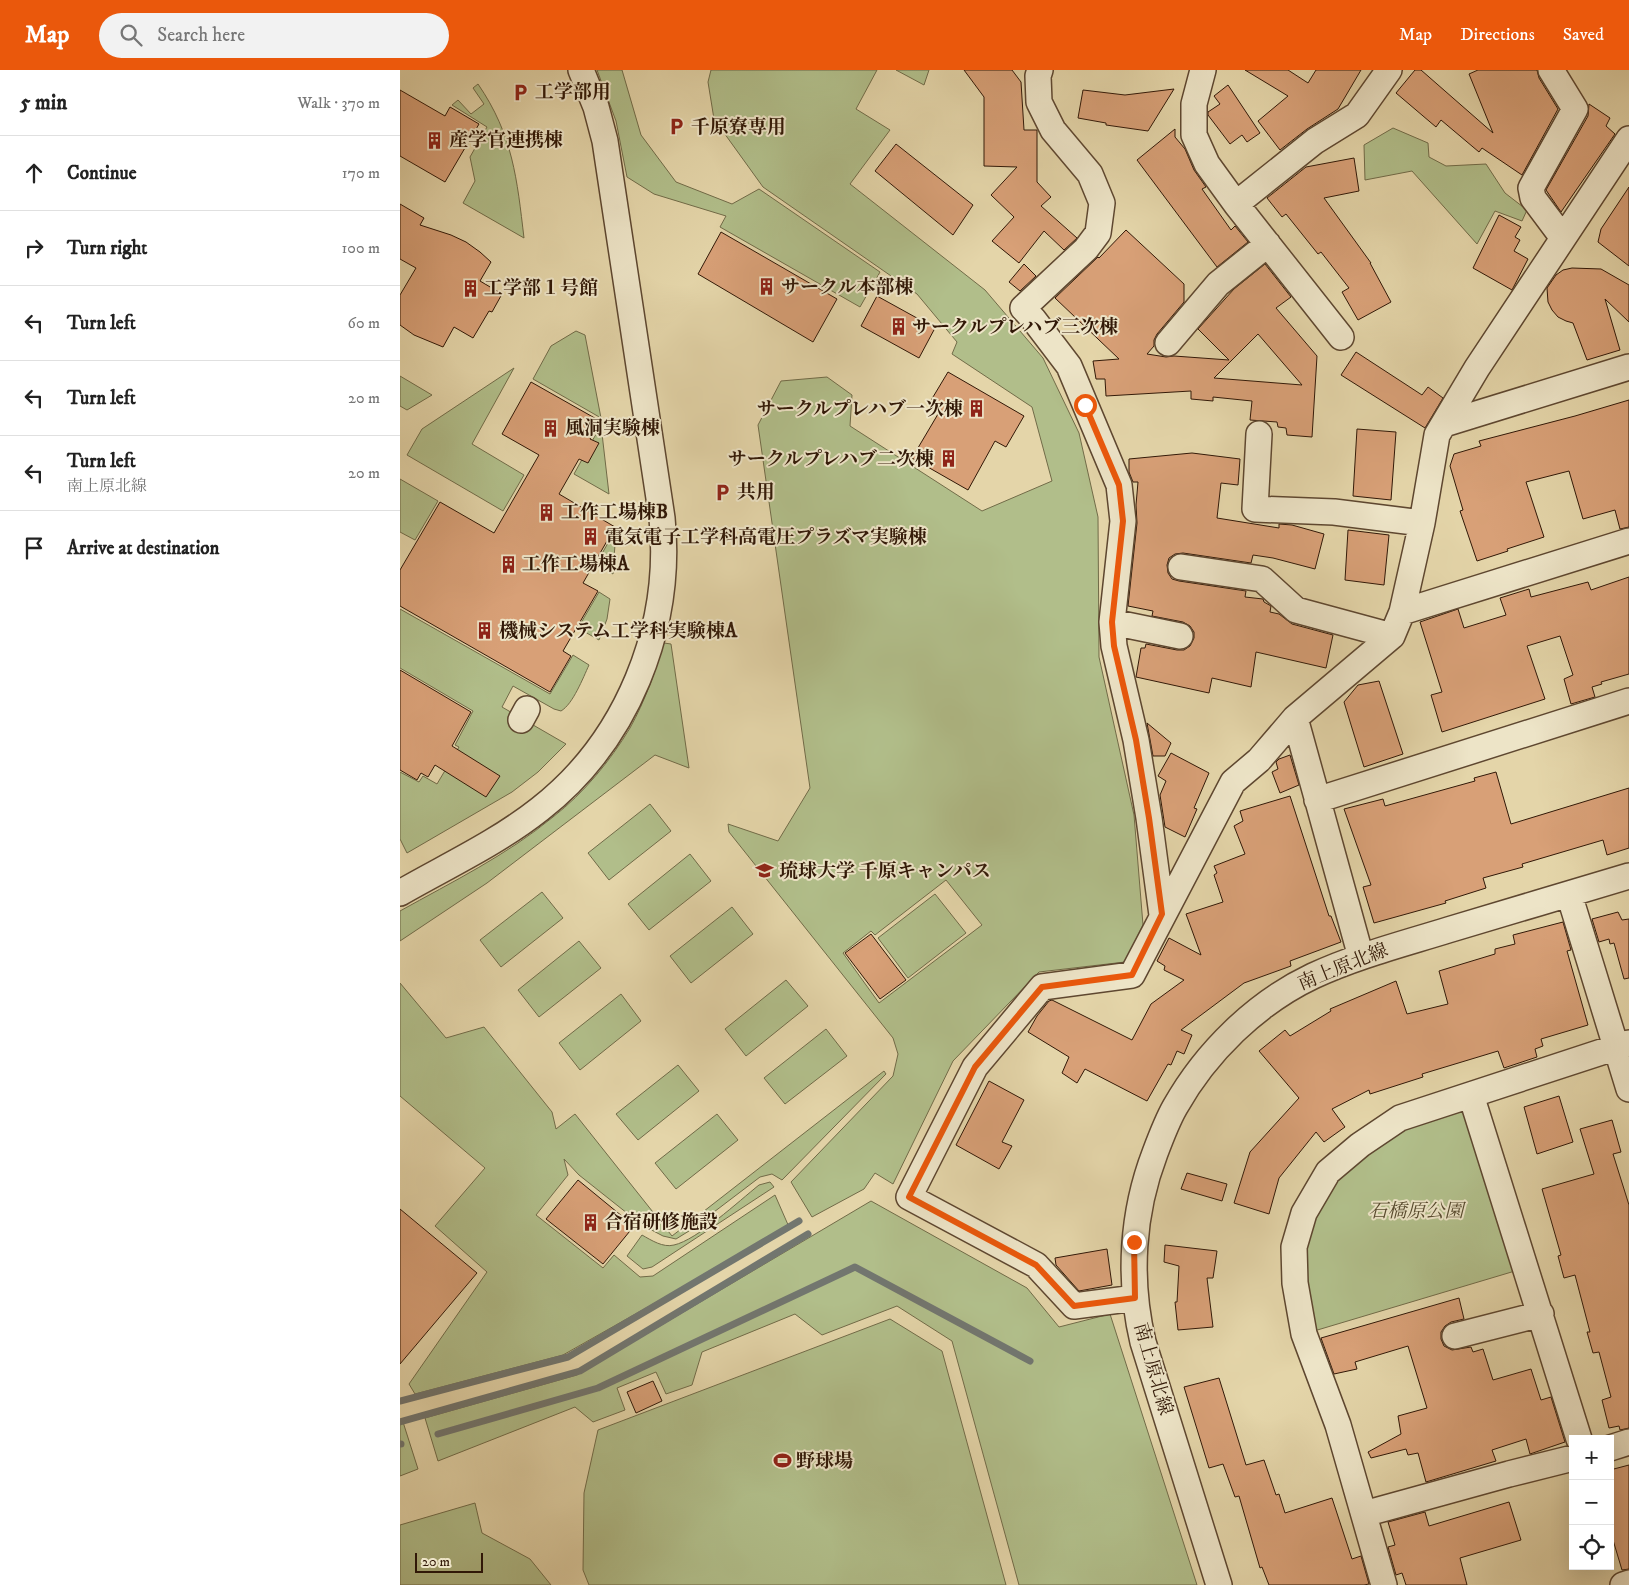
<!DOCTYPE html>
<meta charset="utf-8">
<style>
body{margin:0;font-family:"IM FELL DW Pica","Noto Serif JP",serif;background:#f2f2f2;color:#222}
.controls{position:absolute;right:15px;bottom:15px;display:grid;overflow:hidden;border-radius:0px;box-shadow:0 5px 20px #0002}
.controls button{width:45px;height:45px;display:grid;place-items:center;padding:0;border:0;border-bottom:1px solid #e0e0e0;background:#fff;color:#222;font:25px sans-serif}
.scale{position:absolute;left:15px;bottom:12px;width:68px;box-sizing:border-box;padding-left:5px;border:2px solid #311807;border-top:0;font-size:14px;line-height:18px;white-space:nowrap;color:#311807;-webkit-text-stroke:4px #ede4c7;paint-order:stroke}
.stop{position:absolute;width:15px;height:15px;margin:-11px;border:4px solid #ea580c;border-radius:50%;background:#fff}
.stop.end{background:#ea580c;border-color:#fff;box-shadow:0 1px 5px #0008}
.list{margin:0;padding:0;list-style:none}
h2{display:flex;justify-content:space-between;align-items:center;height:65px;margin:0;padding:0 20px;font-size:21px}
h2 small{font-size:16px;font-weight:400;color:#767676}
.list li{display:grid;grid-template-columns:32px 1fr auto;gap:15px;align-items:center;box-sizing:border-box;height:75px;padding:0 20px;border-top:1px solid #e0e0e0}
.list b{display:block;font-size:19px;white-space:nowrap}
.list p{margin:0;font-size:16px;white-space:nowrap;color:#767676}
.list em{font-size:16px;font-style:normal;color:#767676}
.icon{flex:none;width:28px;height:28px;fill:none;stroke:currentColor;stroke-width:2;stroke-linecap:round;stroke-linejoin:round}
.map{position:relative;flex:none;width:1229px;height:1515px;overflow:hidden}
header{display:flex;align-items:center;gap:30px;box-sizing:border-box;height:70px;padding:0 25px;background:#ea580c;color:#fff}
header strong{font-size:24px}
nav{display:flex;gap:28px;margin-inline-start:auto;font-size:18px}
.search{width:350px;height:45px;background:#f2f2f2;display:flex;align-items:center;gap:12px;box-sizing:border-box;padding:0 18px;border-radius:28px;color:#767676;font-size:19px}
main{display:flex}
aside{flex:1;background:#fff}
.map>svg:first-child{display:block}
.green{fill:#b1be8a;stroke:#716b48;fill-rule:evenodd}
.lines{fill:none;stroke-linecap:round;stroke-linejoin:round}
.stream{stroke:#72766f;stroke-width:7}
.building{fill:#d8a077;stroke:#311807;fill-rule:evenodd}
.minor-casing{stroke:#5e4730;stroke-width:28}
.minor{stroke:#ede4c7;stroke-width:25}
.route{stroke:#ea580c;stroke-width:6}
.labels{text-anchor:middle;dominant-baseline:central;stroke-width:4;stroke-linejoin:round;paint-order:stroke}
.poi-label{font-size:19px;font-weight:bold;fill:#311807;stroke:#ede4c7;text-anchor:start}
.street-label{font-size:19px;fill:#311807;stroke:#ede4c7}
.park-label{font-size:19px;font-style:italic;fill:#574a2e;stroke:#ede4c7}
</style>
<header>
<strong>Map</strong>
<div class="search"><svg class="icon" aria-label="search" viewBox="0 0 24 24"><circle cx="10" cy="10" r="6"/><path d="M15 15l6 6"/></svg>Search here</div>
<nav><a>Map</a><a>Directions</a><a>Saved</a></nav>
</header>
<main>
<aside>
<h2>5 min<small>Walk · 370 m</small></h2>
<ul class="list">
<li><svg class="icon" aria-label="ahead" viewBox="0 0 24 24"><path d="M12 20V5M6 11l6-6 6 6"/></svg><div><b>Continue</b></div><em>170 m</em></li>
<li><svg class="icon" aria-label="right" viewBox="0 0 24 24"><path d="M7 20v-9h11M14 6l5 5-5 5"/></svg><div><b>Turn right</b></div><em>100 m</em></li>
<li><svg class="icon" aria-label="left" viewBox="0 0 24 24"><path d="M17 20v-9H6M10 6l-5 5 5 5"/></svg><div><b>Turn left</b></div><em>60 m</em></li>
<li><svg class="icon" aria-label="left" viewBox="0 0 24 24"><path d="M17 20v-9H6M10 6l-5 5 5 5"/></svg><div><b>Turn left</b></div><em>20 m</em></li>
<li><svg class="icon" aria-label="left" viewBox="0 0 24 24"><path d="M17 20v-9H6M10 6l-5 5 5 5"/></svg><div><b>Turn left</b><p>南上原北線</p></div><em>20 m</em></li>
<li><svg class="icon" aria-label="arrive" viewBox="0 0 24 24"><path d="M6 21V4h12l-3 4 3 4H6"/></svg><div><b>Arrive at destination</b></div></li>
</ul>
</aside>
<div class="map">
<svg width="1229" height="1515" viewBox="0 0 1229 1515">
<rect width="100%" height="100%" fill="#e4d5a9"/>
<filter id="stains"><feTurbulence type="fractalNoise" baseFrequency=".004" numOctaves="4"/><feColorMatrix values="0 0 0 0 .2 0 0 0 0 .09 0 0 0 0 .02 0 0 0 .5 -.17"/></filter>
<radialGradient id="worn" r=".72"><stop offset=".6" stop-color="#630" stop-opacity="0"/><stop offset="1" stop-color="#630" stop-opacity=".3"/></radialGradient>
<path class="green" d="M197 0H222L241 65 276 112 332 134 359 119 480 202 460 237 320 157 326 146 254 124 227 107 216 51Z
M311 0H477L456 39 490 60 450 114 585 220 643 288 679 363 698 447 699 587 734 745 743 855 725 892 639 902 553 991 493 1114 475 1103 464 1119 412 1147 391 1112 493 1006 498 984 493 968 329 762 328 754 378 771 410 718 358 355 381 311 427 307 452 325 450 356 582 441 652 411 632 337 552 284 557 272 517 224 363 117 314 49 308 12ZM546 810 582 855 479 933 443 883 471 861 475 865Z
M496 0H529L524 15Z
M78 14C113 65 117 109 124 168L63 133 75 111 70 87 87 57 52 35 58 30 71 44 84 34 73 18Z
M993 58 1028 73 1029 87 1046 96 1086 94 1105 123 1127 140 1122 151 1095 141 1077 174 1012 101 965 110 964 75Z
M176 261 185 265 201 348 133 309 151 276Z
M114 298 72 374 124 405 103 441 7 385 22 359Z
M0 306 32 325 7 340 0 336Z
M201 355 209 424 174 404Z
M0 409 38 431 15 470 0 462Z
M216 459 213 504 196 494Z
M199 522 210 529 207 549 199 570 178 558Z
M0 539 150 624 173 585 189 595C183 608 173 634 161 641L154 639 113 616 102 637 166 674 138 702 112 722 7 783 0 769V702L19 712 23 706 37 714 59 677 55 675 73 641 0 598Z
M264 573 271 574 289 698 255 685 87 813 0 871V841C52 812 107 785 153 747 184 723 210 691 230 658 245 631 255 602 264 573Z
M250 734 271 761 209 810 188 783Z
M290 784 311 811 249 860 228 834Z
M142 822 163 848 101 897 80 870Z
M535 824 566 863 508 908 478 868Z
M332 837 353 864 291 913 270 886Z
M179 871 201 898 139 947 118 920Z
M386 910 408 936 346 986 325 959Z
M0 913 46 968 84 957 152 1042 156 1059 175 1044 272 1166 484 1001 486 1004 382 1110 372 1104 360 1107 289 1161 276 1169 263 1166 242 1155 179 1105 164 1089 168 1105 136 1145 203 1198 214 1185 240 1207 253 1206 375 1125 389 1157 163 1285 15 1324 9 1314 87 1202 35 1156 85 1098 0 1026Z
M221 924 241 951 180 1000 159 973Z
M426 959 447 986 385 1034 364 1008Z
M278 995 299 1021 238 1070 216 1044Z
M1071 1025 1125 1198 904 1264V1143L960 1075Z
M317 1044 338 1070 276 1119 255 1093Z
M370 1112 374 1117 252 1197 243 1199 227 1186 242 1165C251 1170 263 1178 274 1175 297 1170 339 1131 359 1115Z
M471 1131 627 1218 659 1257 710 1244 797 1515H619L552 1271 497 1236 422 1265 395 1244 302 1282 292 1315 266 1324 256 1302 217 1318 225 1340 193 1352 175 1337 38 1391 25 1348 177 1305Z
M490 1249 542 1281 606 1515H189L183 1500 184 1423 198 1360Z
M3 1352 18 1399 0 1406V1353Z
M75 1433 82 1463 130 1489 151 1515H0V1455Z"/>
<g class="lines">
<path class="stream" d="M0 1331 168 1287 399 1151
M0 1352 180 1301 408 1164
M38 1364 198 1318 455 1197 630 1291
M0 1374H1"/>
</g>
<path class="building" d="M564 0H612L621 12 624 60H637V112L651 127 641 136 677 168 664 180 644 161 619 193 592 171 614 147 591 125 617 97 584 96V27Z
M845 0H888L908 13 916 0H961L938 39 907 59 880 80 858 51 888 26Z
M1015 0H1021L1093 63 1069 4 1078 0H1137L1139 8 1158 39 1122 105 1082 78 1079 82 1041 50 1036 57 996 23Z
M828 15 860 63 847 72 842 65 830 74 808 45V42L820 34 814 26Z
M774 19 748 61 706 55V53L678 48 683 20 725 25Z
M0 20 45 46 50 37 79 54 45 112 0 86Z
M1189 34 1210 48 1206 56 1215 64 1161 142 1146 120 1188 46Z
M775 59V67L785 79 794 100 806 117 802 119 831 160 835 156 848 172 817 197 737 90Z
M496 74 573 135 553 165 475 101Z
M954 88 959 121 924 128 971 193H970L991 232 958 250 942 222 949 218 921 182 918 184 886 144 882 147 867 128 906 97Z
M1229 117V196L1198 172 1201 159Z
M0 134 24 148 20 155 51 165 66 172 80 182 91 192 80 211 102 224 92 242 89 241 73 268 54 257 43 277 14 265 0 255V225L16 198 0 189Z
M1099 145 1121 157 1115 167 1120 170 1114 181 1128 189 1112 220 1073 198Z
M726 160 784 214V232L757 264 754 270V276L747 284 766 287 774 286 829 290 798 259 834 219 865 194 891 227 876 238 917 286 912 367 887 365 886 358 878 357 877 352 850 350 852 331 813 327V331L791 329V321L706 326 705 309H696L693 291 719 289 655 228 698 187 699 188ZM858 264 902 315 814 308Z
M321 162 437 229 413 272 298 204Z
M624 194 636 206 620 221 609 212Z
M1172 198 1201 199 1229 215V252L1205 229 1220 280 1187 290 1173 253 1166 251 1158 247 1152 240 1148 232 1147 218 1156 205 1163 200Z
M477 226 535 258 519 288 461 256Z
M956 282 1022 325 1028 317 1043 328 1025 358 941 305Z
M548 302 624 346 606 377 595 371 568 420 512 388 541 339 530 332Z
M131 312 200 351 190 369 199 373 188 393 179 389 159 424 215 457 183 513 198 521 163 581 171 586 150 622 0 536V500L40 432 94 463 139 385 102 364Z
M1229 330V457L1220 459 1215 440 1183 449 1169 401 1126 412 1144 467 1107 479 1108 481 1077 491 1060 441 1063 440 1050 396 1054 384 1081 376 1079 371 1175 346Z
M957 359 996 362 991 430 953 426Z
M792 383 840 389 838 415 821 413 817 448 879 458V454L892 455 924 464 915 499 873 488 853 485 851 493 783 483 775 484 769 488 767 495 768 503 772 509 779 511 846 521 845 527 863 529 864 532 871 536 870 542 879 544 892 554 933 565 926 598 856 582 851 617 812 608 809 623 736 607 741 578H745L746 574 777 580H784L790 576 794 568V562L790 556 783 552 752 546 753 541 728 536 737 453 736 435 738 412H733L729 402V389Z
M948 460 989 465 984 515 945 510Z
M1229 507V604L1201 612 1202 614 1192 617 1195 627 1171 634 1164 609 1173 605 1160 566 1127 576 1145 629 1042 662 1031 625 1042 622 1020 552 1058 539 1064 558 1106 545 1100 528 1129 519 1131 527 1188 512 1191 520Z
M0 600 71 642 52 676 100 706 86 727 35 695 28 707 21 703 17 710 0 700Z
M979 611 1003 684 964 697 944 632 958 615Z
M747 653 771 673 765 686H753Z
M771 683 809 703 794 738 797 739 785 767 765 757 760 725 766 711 758 706Z
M890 685 899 715 880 723 872 702 878 699 876 692 879 689Z
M1096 702 1111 754 1229 718V778L1207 785 1203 770 1122 794 1123 797 1083 808 1086 818 1045 831 1046 833 974 853 963 817 971 815 944 739 983 729 985 736 1075 711 1074 708Z
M890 726 929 846H931L941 872 890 891 891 896 844 913 781 960 792 965 784 984 777 981 771 995 768 994 747 1031 685 999 677 1013 662 1003 669 987 628 962 637 946 649 931 652 930 732 970 751 934 784 910 764 900 765 896 757 891 769 868 801 885 786 844 823 832 814 805 817 803 814 796 845 784 834 756 843 751 840 741Z
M1218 842 1222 850 1229 849V908L1224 909 1214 873 1210 874 1209 869 1199 872 1192 849Z
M1163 852 1171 880 1167 881 1188 955 1141 969 1143 976 1135 979 1137 987 1104 998 1098 981 1022 1004 1023 1007 970 1024 969 1020 932 1039 945 1057 924 1072 916 1062 879 1108 869 1144 834 1133 850 1082 899 1028 859 981 885 960 890 966 931 941 930 939 996 911 1007 944 1048 934 1039 901 1095 884V879L1115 874 1113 865Z
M471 864 506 910 480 929 445 883Z
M589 1011 624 1030 602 1072 612 1076 599 1099 556 1075Z
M1159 1026 1173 1072 1137 1084 1124 1037Z
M1212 1050 1221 1082 1213 1084 1229 1135V1358L1220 1360 1219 1356 1209 1358 1202 1330 1211 1327 1199 1282 1193 1283 1187 1262H1190L1175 1205 1164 1208 1158 1186 1161 1185 1142 1119 1194 1104 1180 1059Z
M787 1103 827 1114 822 1131 781 1119Z
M178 1110 234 1156 203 1194 146 1149Z
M0 1139 77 1203 0 1294Z
M765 1175 817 1181 813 1208H807L813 1257 778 1260 775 1232H777L779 1196 764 1192Z
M707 1179 712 1215 679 1221 656 1195 655 1188Z
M1059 1228 1064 1249 1051 1252 1045 1256 1041 1262V1269L1044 1276 1052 1280 1071 1277 1073 1282 1083 1279 1093 1310 1131 1299 1141 1330 1151 1327 1165 1372 1130 1384 1126 1369 1092 1380 1096 1391 1026 1412 1018 1383 1008 1385 1006 1379 971 1388 968 1382 1001 1364 998 1346 1027 1338 1008 1276 955 1292 957 1299 934 1304 921 1268Z
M819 1308 846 1395 864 1390 876 1425 879 1424 885 1443 932 1428 952 1489 961 1486 969 1514 964 1515H869L862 1497 860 1498 839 1426 835 1427 823 1394 809 1398 784 1317Z
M253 1311 262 1331 236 1343 227 1322Z
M1229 1395V1499L1222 1500 1210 1460V1400Z
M1109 1432 1121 1470 1060 1488 1067 1515H1006L1002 1503 996 1505 988 1477 995 1475 988 1452 1025 1442 1029 1456Z"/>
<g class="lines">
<defs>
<path id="minor" d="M640 0 638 6 639 32 653 60 690 104 702 133 698 163 686 179 623 238 634 250 669 296 719 415 723 451 712 552 714 576 736 670 749 748 762 845
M803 0 794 34V65L807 94 836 134 941 267
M1151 0 1175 39 1131 118 1133 128 1163 168
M836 134 915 71 957 45 989 0
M768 273 818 214 868 174
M1044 354 1229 297
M859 364 855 439 934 442 1022 453
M781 497 862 509 896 540 992 566
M1002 542 1229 471
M712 552 780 566
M895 648 961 887
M121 650 127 639
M917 730 1229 631
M0 823C47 796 97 773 140 739 227 671 273 558 262 448L205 71 196 37 181 0
M1169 824 1229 1019
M1071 1025 1179 1369
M735 1228 674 1236 636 1195 509 1127 575 997 642 917 732 905 833 712 859 690 895 648 992 566 1002 542 1022 453 1037 365 1077 298 1229 69
M1055 1266 1141 1244
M1210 1378 1229 1372
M964 1444 1109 1404 1173 1388
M819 1515 743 1272C728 1209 732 1143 755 1083 761 1067 767 1051 775 1037 806 982 856 933 913 906 956 886 1003 874 1048 860 1108 842 1169 824 1229 806
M984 1515 938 1355 904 1264 895 1213 894 1177 904 1143 928 1102 960 1075 1000 1048 1229 973
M1223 1515 1229 1513"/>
</defs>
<use href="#minor" class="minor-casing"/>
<use href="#minor" class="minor"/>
</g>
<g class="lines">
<path class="route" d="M685 335 719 415 723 451 712 552 714 576 736 670 749 748 762 844 732 905 642 917 575 997 509 1127 636 1195 674 1236 735 1228 734 1172"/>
</g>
<defs>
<symbol id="parking-bare" viewBox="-9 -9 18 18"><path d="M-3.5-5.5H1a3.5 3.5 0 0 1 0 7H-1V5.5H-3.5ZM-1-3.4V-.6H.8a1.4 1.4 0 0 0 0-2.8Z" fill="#8f2418" stroke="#ede4c7" stroke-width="2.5" paint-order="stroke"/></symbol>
<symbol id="building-bare" viewBox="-9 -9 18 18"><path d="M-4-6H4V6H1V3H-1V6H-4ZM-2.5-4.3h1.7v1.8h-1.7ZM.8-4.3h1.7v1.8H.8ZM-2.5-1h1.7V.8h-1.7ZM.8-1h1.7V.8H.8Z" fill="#8f2418" stroke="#ede4c7" stroke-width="2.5" paint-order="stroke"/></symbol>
<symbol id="university-bare" viewBox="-9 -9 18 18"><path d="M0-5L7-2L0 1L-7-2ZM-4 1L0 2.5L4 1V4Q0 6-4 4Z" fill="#8f2418" stroke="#ede4c7" stroke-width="2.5" paint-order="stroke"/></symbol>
<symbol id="stadium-bare" viewBox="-9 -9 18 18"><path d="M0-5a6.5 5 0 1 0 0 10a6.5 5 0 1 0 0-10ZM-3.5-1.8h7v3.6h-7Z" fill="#8f2418" stroke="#ede4c7" stroke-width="2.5" paint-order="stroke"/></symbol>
</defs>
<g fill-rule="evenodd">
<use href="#parking-bare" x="108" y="10" width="25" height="25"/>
<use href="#parking-bare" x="264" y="44" width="25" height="25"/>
<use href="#building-bare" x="22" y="58" width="25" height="25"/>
<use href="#building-bare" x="354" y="204" width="25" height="25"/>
<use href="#building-bare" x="58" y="206" width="25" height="25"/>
<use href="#building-bare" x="486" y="244" width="25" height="25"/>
<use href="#building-bare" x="564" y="326" width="25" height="25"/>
<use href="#building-bare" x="138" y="346" width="25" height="25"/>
<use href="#building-bare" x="536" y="376" width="25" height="25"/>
<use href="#parking-bare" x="310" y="410" width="25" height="25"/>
<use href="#building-bare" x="134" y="430" width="25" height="25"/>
<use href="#building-bare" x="178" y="454" width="25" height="25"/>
<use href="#building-bare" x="96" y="482" width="25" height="25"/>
<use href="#building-bare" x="72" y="548" width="25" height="25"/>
<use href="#university-bare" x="352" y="788" width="25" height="25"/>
<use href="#building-bare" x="178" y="1140" width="25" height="25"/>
<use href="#stadium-bare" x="370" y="1378" width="25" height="25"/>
</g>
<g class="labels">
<g class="poi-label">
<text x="135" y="22">工学部用</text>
<text x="291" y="57">千原寮専用</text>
<text x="49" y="70">産学官連携棟</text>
<text x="381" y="217">サークル本部棟</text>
<text x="84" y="218">工学部１号館</text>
<text x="512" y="257">サークルプレハブ三次棟</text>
<text x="563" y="339" text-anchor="end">サークルプレハブ一次棟</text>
<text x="165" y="358">風洞実験棟</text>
<text x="534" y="389" text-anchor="end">サークルプレハブ二次棟</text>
<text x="337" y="422">共用</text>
<text x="161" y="442">工作工場棟B</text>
<text x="205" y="467">電気電子工学科高電圧プラズマ実験棟</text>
<text x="122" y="494">工作工場棟A</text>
<text x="99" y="561">機械システム工学科実験棟A</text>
<text x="379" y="801">琉球大学 千原キャンパス</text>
<text x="204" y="1152">合宿研修施設</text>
<text x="396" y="1391">野球場</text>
</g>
<g class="street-label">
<text transform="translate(943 897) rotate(-22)">南上原北線</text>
<text transform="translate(753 1299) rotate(74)">南上原北線</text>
</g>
<g class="park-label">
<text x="1016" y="1141">石橋原公園</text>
</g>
</g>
<rect width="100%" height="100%" filter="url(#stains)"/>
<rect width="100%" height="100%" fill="url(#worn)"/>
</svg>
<div class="controls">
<button>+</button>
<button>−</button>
<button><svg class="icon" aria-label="locate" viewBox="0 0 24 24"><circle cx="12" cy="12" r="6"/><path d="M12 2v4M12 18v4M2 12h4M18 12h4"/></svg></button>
</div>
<div class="scale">20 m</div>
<div class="stop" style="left:685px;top:335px"></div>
<div class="stop end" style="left:734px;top:1172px"></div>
</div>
</main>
